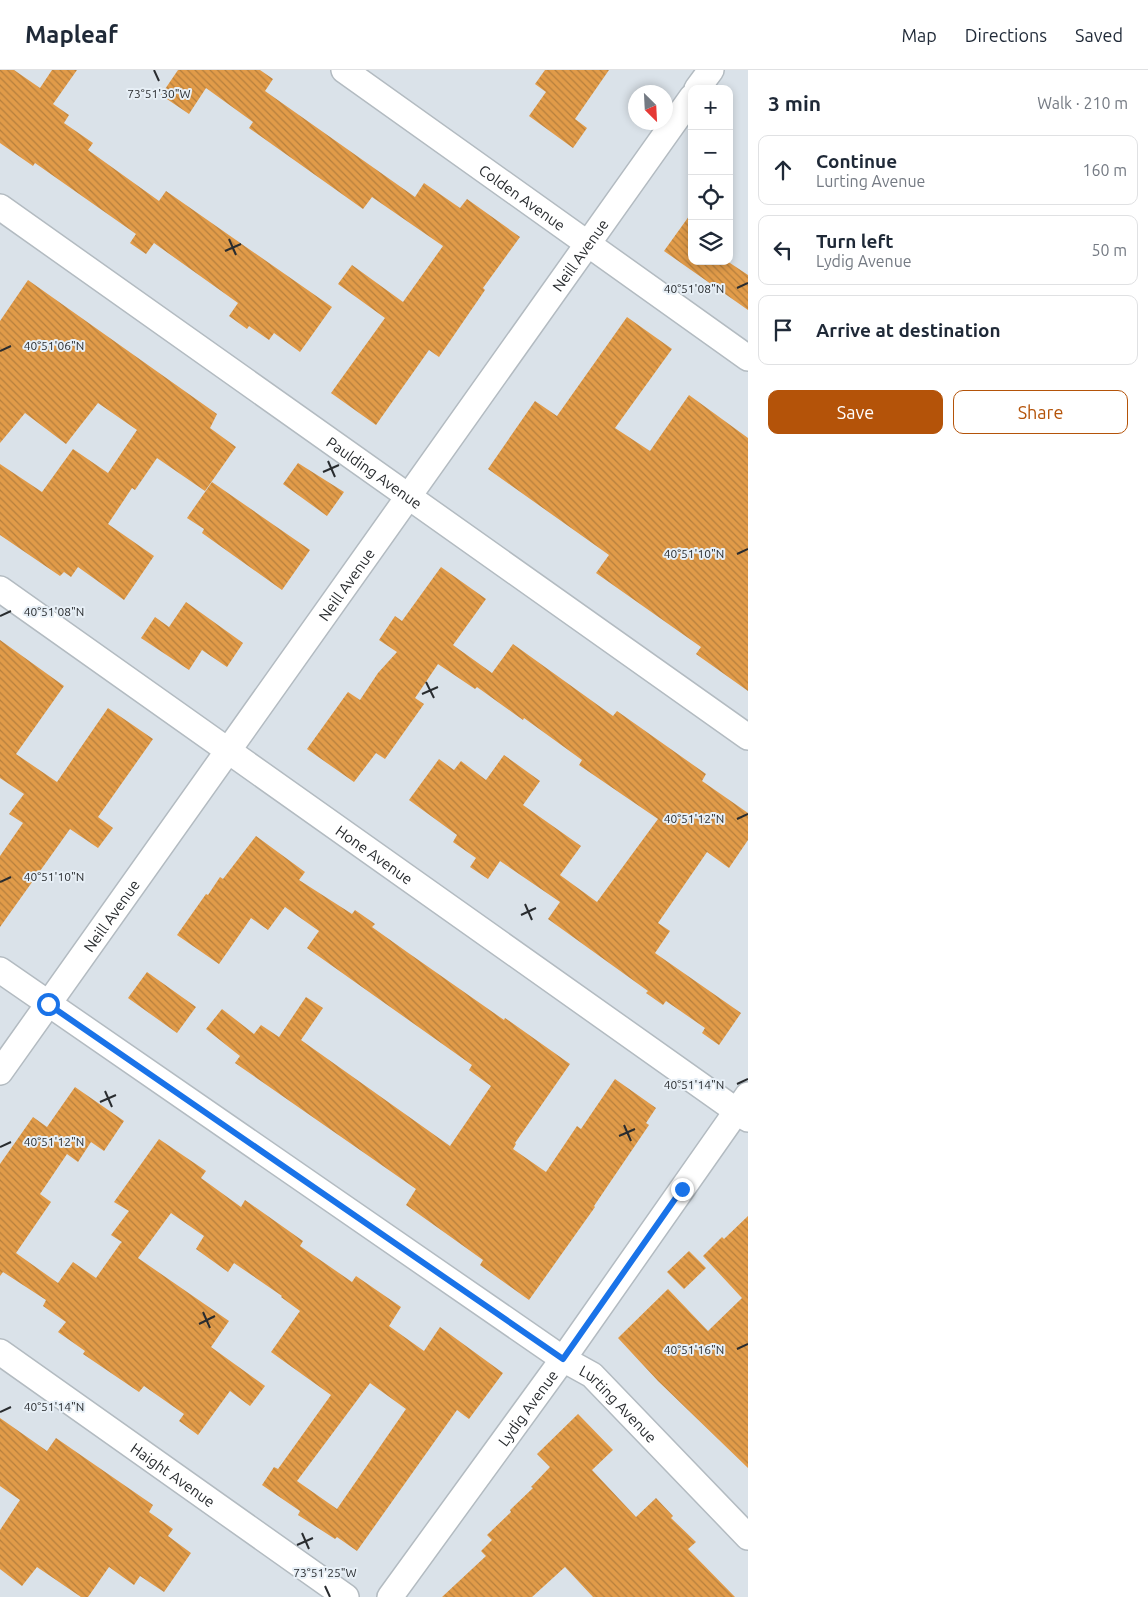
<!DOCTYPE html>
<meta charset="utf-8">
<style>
body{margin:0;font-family:Ubuntu,sans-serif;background:#f6f6f7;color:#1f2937}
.controls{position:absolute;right:15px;top:15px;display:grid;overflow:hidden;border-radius:10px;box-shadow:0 2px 8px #0003}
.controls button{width:45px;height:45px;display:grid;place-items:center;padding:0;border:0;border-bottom:1px solid #e0e1e3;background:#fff;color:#1f2937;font:25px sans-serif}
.compass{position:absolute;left:628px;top:15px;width:45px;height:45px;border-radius:50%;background:#fff;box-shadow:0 2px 8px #0003;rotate:156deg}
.stop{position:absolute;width:15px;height:15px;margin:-11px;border:4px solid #1a73e8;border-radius:50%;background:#fff}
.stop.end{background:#1a73e8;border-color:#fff;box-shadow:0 1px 5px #0008}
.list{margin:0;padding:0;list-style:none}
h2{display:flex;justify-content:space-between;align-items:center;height:65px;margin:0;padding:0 20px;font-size:21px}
h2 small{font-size:16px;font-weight:400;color:#747a83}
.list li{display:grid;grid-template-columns:32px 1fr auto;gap:15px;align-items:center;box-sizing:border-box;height:70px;margin:0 10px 10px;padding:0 10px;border:1px solid #e0e1e3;border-radius:10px}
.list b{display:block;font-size:19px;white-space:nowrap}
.list p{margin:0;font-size:16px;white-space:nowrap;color:#747a83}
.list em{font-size:16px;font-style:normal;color:#747a83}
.actions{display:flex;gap:10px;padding:15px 20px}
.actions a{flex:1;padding:11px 0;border:1px solid #b45309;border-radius:10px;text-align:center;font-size:18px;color:#b45309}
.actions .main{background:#b45309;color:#fff}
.icon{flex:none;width:28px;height:28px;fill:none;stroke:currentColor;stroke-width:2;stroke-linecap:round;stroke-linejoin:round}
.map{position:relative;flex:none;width:748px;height:1527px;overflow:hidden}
header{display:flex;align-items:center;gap:30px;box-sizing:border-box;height:70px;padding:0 25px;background:#fff;border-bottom:1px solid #e0e1e3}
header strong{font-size:24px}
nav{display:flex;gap:28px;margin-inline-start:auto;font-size:18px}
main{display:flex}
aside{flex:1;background:#fff}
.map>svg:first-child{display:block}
.building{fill:url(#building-back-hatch);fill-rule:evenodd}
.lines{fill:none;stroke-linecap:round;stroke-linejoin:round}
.minor-casing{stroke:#b3bbc1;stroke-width:28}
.minor{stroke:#fff;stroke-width:25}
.route{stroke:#1a73e8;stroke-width:6}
.ticks{fill:none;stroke:#292c2f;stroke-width:2}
.labels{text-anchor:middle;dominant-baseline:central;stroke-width:4;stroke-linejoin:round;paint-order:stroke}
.street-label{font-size:15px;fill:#292c2f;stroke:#e7eff6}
.ticks-label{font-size:12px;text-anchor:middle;fill:#292c2f;stroke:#e7eff6;stroke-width:4;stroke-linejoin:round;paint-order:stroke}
</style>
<header>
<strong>Mapleaf</strong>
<nav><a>Map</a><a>Directions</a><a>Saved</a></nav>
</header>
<main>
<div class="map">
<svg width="748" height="1527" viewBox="0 0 748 1527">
<defs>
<pattern id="building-back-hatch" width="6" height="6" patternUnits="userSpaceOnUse" patternTransform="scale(1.25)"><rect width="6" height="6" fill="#e19b49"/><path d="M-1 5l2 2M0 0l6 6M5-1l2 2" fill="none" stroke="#b67f3d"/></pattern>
</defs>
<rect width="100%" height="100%" fill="#dae2e9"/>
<path class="building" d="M0 0H14L40 18 52 0H77L53 34 69 45 64 53 93 73 88 80 159 131 166 121 332 237 300 282 274 263 269 270 249 256 247 259 229 246 238 233 154 173 146 184 130 173 136 164 35 93 33 96 0 73Z
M178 0H260L273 9 265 21 415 127 424 113 460 138 467 129 520 167 483 218 485 220 439 287 429 280 376 355 331 323 385 248 338 214 352 195 403 232 443 176 372 127 363 139 249 58 253 52 206 18 189 44 161 25Z
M545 0H609L575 49 587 58 573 78 529 46 546 22 535 14Z
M692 142V191H727L748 205V240L664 181Z
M28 210 217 344 210 358 236 377 205 421 157 388 135 420 132 418 108 454 154 486 124 530 78 497 71 507 64 502 60 506 0 465V394L42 422 73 379 108 403 137 360 98 333 66 374 25 343 0 373V251Z
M627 247 672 279 615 358 650 381 689 325 748 368V621L696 584 701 577 596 503 609 485 488 399 535 331 557 346Z
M298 393 344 422 327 446 283 414Z
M212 412 310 480 282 520 202 463 204 459 187 448Z
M441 497 486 529 453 575 492 603 513 574 613 646 617 641 706 704 702 711 748 743V770L729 798 707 782 658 853 670 861 655 883 741 943 719 975 702 963 705 958 666 931 663 935 646 923 648 921 548 849 560 832 500 791 488 809 470 797 476 788 453 772 457 765 409 730 439 689 454 700 461 691 486 710 504 685 540 711 523 735 581 776 560 805 597 832 658 749 579 695 582 690 524 648 523 650 477 617 475 619 438 594 415 628 424 634 385 689 376 683 354 712 307 679 348 622 360 630 378 603 397 582 379 570 395 546 402 551Z
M186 532 243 573 227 597 202 580 189 600 141 568 155 547 169 557Z
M0 570 64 616 16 684 57 712 108 638 153 669 98 747 113 758 98 778 70 759 0 857V786L23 753 9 744 24 724 0 708Z
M256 766 305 802 299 810 352 844 355 840 375 854 372 857 407 882 504 950 505 948 570 994 515 1073 516 1074 513 1079 546 1102 577 1056 581 1059 615 1009 656 1038 646 1053 649 1055 594 1136 595 1137 529 1230 480 1195 483 1190 406 1135 416 1119 235 993 240 986 206 959 222 939 254 964 261 955 279 967 306 927 323 938 301 970 450 1076 491 1016 469 1000 472 995 307 878 319 861 285 837 268 860 251 848 219 894 177 865 206 824 208 825 220 807 223 809Z
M147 902 196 937 177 963 128 928Z
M75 1017 124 1051 104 1081 91 1072 78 1092 67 1084 40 1124 51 1132 16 1183 58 1213 73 1192 96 1208 120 1174 122 1172 111 1165 129 1141 114 1132 159 1069 206 1101 201 1108 241 1137 245 1130 303 1171 300 1176 352 1212 356 1206 401 1237 389 1256 424 1281 440 1257 503 1303 469 1349 457 1340 357 1481 337 1467 335 1469 298 1445 300 1441 262 1415 274 1397 278 1399 331 1325 271 1282 300 1241 281 1227 282 1226 234 1193 228 1202 196 1179 204 1166 171 1143 138 1188 229 1251 211 1277 265 1316 250 1336 230 1321 198 1365 179 1351 184 1344 144 1316 139 1322 83 1284 85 1281 58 1262 66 1252 43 1236 46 1230 3 1202 0 1206V1094L33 1047 47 1057ZM370 1313 406 1339 337 1439 297 1411Z
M748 1146V1398L658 1311 618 1268 668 1219 708 1261 742 1228 703 1186 722 1167 724 1169Z
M689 1181 706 1198 684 1219 667 1202Z
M578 1344 613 1380 592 1400 636 1447 656 1428 673 1446 671 1448 696 1472 688 1479 735 1527H593L565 1497 532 1527H442L486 1486 481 1481 492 1470 487 1465 511 1442 510 1440 533 1418 531 1417 550 1397 537 1384Z
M0 1348 47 1381 56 1368 153 1435 149 1442 173 1459 168 1466 191 1483 164 1522 140 1506 134 1515 109 1497 88 1527H81L37 1497 22 1516 0 1499V1460L20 1430 0 1416Z"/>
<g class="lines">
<defs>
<g id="minor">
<path id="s1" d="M344 0 748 288"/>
<path d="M697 19 711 0"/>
<path id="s2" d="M0 137 748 667"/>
<path id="s3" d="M0 519 748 1049"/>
<path id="s4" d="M0 900 563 1289 592 1305 748 1467"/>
<path id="s5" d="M0 1002 692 27"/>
<path id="s6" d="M0 1282 346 1527"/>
<path id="s7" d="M390 1527 563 1289 748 1025"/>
</g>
</defs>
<use href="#minor" class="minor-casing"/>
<use href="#minor" class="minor"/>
</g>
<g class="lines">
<path class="route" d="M48 934 563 1289 682 1119"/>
</g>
<path class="ticks" d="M154 0 159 11M229 169 236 185M225 181 241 174M737 218 748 213M0 281 11 276M328 391 335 407M323 402 339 395M737 484 748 479M0 546 11 541M426 612 434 628M422 624 438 617M737 749 748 744M0 812 11 807M525 834 532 850M521 845 536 838M737 1014 748 1009M105 1021 112 1037M100 1032 116 1025M624 1055 631 1071M619 1066 635 1059M0 1077 11 1072M203 1242 210 1258M199 1254 215 1246M737 1279 748 1274M0 1342 11 1337M302 1463 309 1479M297 1475 313 1468M325 1516 330 1527"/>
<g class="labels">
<g class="street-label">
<text stroke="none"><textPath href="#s1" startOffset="219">Colden Avenue</textPath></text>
<text stroke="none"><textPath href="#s5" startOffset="1002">Neill Avenue</textPath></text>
<text stroke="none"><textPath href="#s2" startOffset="459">Paulding Avenue</textPath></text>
<text stroke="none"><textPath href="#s5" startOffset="598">Neill Avenue</textPath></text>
<text stroke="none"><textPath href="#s3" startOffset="459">Hone Avenue</textPath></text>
<text stroke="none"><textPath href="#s5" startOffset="192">Neill Avenue</textPath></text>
<text stroke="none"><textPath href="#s4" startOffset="756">Lurting Avenue</textPath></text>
<text stroke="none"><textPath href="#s7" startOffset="234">Lydig Avenue</textPath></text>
<text stroke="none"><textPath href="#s6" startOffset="212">Haight Avenue</textPath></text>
</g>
</g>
<g class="ticks-label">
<text x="159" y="28">73°51'30"W</text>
<text x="694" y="223">40°51'08"N</text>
<text x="54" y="280">40°51'06"N</text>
<text x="694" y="488">40°51'10"N</text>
<text x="54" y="546">40°51'08"N</text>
<text x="694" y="753">40°51'12"N</text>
<text x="54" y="811">40°51'10"N</text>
<text x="694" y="1019">40°51'14"N</text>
<text x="54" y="1076">40°51'12"N</text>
<text x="694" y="1284">40°51'16"N</text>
<text x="54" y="1341">40°51'14"N</text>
<text x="325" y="1507">73°51'25"W</text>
</g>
</svg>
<div class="controls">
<button>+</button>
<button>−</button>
<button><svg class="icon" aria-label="locate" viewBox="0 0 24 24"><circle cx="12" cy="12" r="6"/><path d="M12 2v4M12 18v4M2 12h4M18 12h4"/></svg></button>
<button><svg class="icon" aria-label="layers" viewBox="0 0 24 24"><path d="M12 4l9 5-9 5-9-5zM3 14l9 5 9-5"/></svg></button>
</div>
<svg class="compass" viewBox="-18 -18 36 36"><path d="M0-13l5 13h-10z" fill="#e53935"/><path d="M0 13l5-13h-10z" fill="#747a83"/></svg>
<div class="stop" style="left:48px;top:934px"></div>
<div class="stop end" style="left:682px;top:1119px"></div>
</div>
<aside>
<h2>3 min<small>Walk · 210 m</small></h2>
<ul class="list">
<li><svg class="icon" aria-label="ahead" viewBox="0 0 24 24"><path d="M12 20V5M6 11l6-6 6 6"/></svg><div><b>Continue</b><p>Lurting Avenue</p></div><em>160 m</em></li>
<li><svg class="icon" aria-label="left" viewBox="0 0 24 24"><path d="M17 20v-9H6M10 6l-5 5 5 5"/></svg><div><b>Turn left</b><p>Lydig Avenue</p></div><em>50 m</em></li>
<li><svg class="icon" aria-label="arrive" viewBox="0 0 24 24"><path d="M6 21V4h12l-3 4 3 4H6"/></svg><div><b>Arrive at destination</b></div></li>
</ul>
<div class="actions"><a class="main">Save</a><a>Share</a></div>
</aside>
</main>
